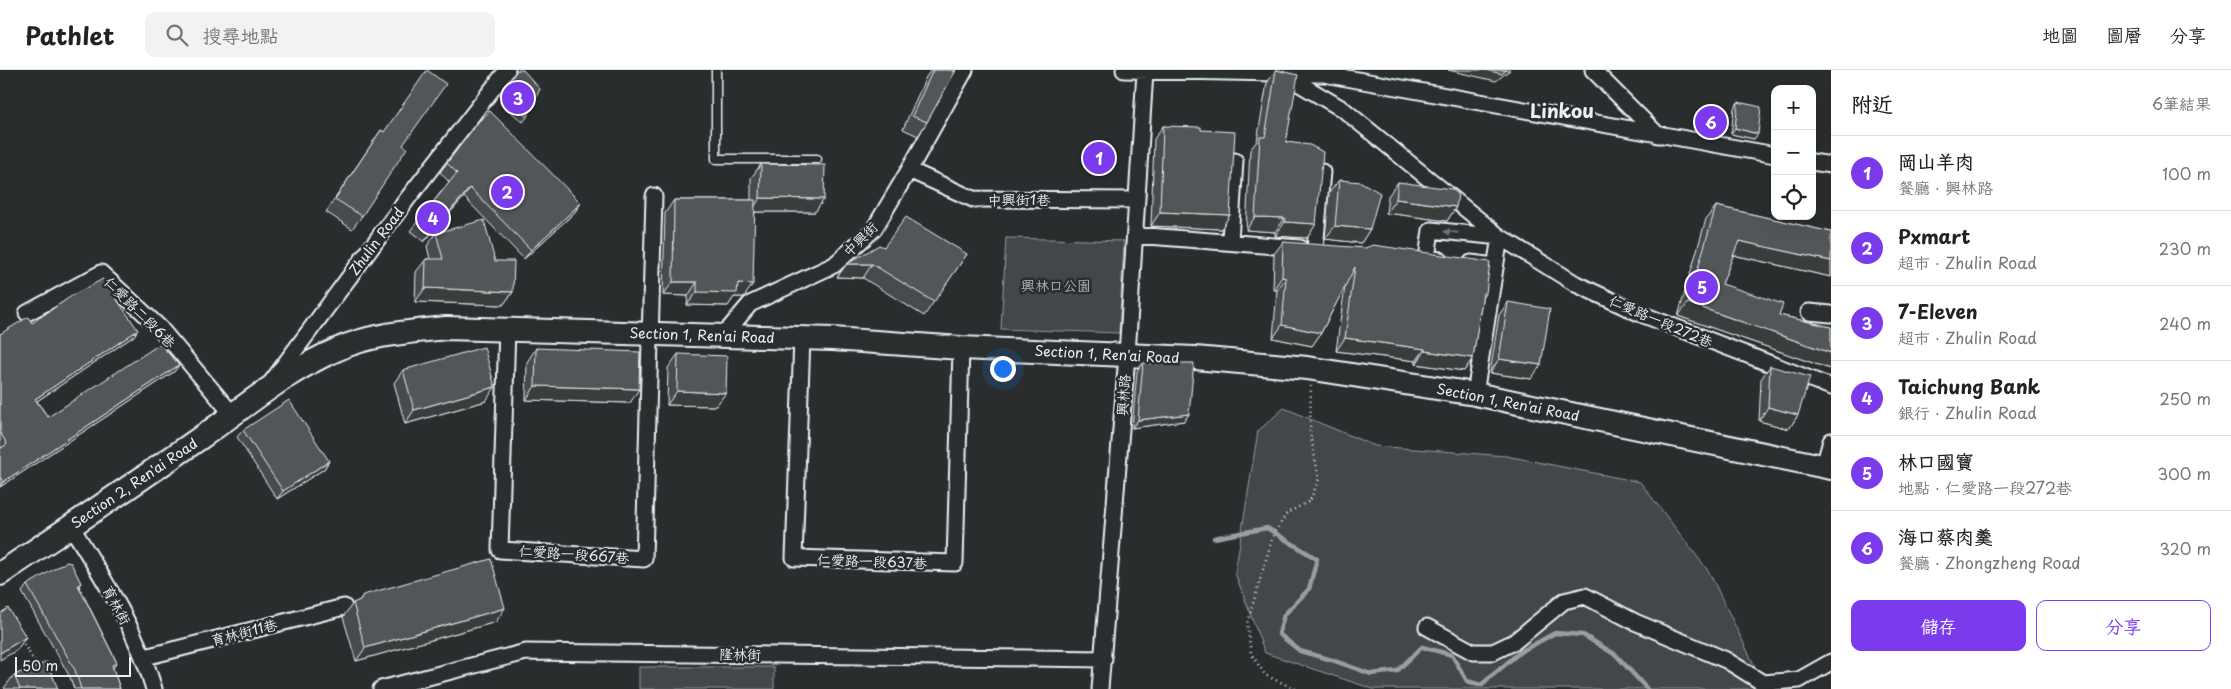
<!DOCTYPE html>
<html lang="zh-TW">
<meta charset="utf-8">
<style>
body{margin:0;font-family:"Playpen Sans","LXGW WenKai TC",sans-serif;background:#f2f2f2;color:#222}
.controls{position:absolute;right:15px;top:15px;display:grid;overflow:hidden;border-radius:10px;box-shadow:0 5px 20px #0002}
.controls button{width:45px;height:45px;display:grid;place-items:center;padding:0;border:0;border-bottom:1px solid #e0e0e0;background:#fff;color:#222;font:25px sans-serif}
.scale{position:absolute;left:15px;bottom:12px;width:116px;box-sizing:border-box;padding-left:5px;border:2px solid #e8f1f8;border-top:0;font-size:14px;line-height:18px;white-space:nowrap;color:#e8f1f8;-webkit-text-stroke:4px #2a2d2e;paint-order:stroke}
.you{position:absolute;left:1002px;top:298px;width:18px;height:18px;margin:-12px;border:4px solid #fff;border-radius:50%;background:#1a73e8;box-shadow:0 0 0 8px #1a73e833}
.badge{display:grid;place-items:center;width:32px;height:32px;border-radius:50%;background:#7c3aed;color:#fff;font-size:16px;font-weight:700}
.pin{position:absolute;translate:-50% -50%;border:2px solid #fff;box-shadow:0 1px 5px #0006}
.list{margin:0;padding:0;list-style:none}
h2{display:flex;justify-content:space-between;align-items:center;height:65px;margin:0;padding:0 20px;font-size:21px}
h2 small{font-size:16px;font-weight:400;color:#767676}
.list li{display:grid;grid-template-columns:32px 1fr auto;gap:15px;align-items:center;box-sizing:border-box;height:75px;padding:0 20px;border-top:1px solid #e0e0e0}
.list b{display:block;font-size:19px;white-space:nowrap}
.list p{margin:0;font-size:16px;white-space:nowrap;color:#767676}
.list em{font-size:16px;font-style:normal;color:#767676}
.actions{display:flex;gap:10px;padding:15px 20px}
.actions a{flex:1;padding:11px 0;border:1px solid #7c3aed;border-radius:10px;text-align:center;font-size:18px;color:#7c3aed}
.actions .main{background:#7c3aed;color:#fff}
.icon{flex:none;width:28px;height:28px;fill:none;stroke:currentColor;stroke-width:2;stroke-linecap:round;stroke-linejoin:round}
.map{position:relative;flex:none;width:1831px;height:619px;overflow:hidden}
header{display:flex;align-items:center;gap:30px;box-sizing:border-box;height:70px;padding:0 25px;background:#fff;border-bottom:1px solid #e0e0e0}
header strong{font-size:24px}
nav{display:flex;gap:28px;margin-inline-start:auto;font-size:18px}
.search{width:350px;height:45px;background:#f2f2f2;display:flex;align-items:center;gap:12px;box-sizing:border-box;padding:0 18px;border-radius:10px;color:#767676;font-size:19px}
main{display:flex}
aside{flex:1;background:#fff}
.map>svg:first-child{display:block}
.green{fill:#424648;stroke:#959ca0}
.lines{fill:none;stroke-linecap:round;stroke-linejoin:round}
.stream{stroke:#989fa3;stroke-width:4.5}
.service-casing{stroke:#e8f1f8;stroke-width:11}
.minor-casing{stroke:#e8f1f8;stroke-width:19}
.secondary-casing{stroke:#e8f1f8;stroke-width:26}
.path{stroke:#e8f1f8;stroke-width:2.5;stroke-dasharray:1 4;stroke-linecap:butt}
.service{stroke:#2a2d2e;stroke-width:8}
.minor{stroke:#2a2d2e;stroke-width:15}
.secondary{stroke:#2a2d2e;stroke-width:22}
.wall{fill:#474b4d;stroke:#e8f1f8}
.shaded-wall{fill:#3a3d3e;stroke:#e8f1f8}
.building{fill:#535759;stroke:#e8f1f8}
.oneway{fill:#6c7275}
.labels{text-anchor:middle;dominant-baseline:central;stroke-width:5;stroke-linejoin:round;paint-order:stroke}
.street-label{font-size:14px;fill:#e8f1f8;stroke:#2a2d2e}
.park-label{font-size:14px;fill:#aeb5ba;stroke:#2a2d2e}
.district-label{font-size:19px;font-weight:bold;fill:#e8f1f8;stroke:#2a2d2e}
</style>
<header>
<strong>Pathlet</strong>
<div class="search"><svg class="icon" aria-label="search" viewBox="0 0 24 24"><circle cx="10" cy="10" r="6"/><path d="M15 15l6 6"/></svg>搜尋地點</div>
<nav><a>地圖</a><a>圖層</a><a>分享</a></nav>
</header>
<main>
<div class="map">
<svg width="1831" height="619" viewBox="0 0 1831 619">
<rect width="100%" height="100%" fill="#2a2d2e"/>
<filter id="ink" filterUnits="userSpaceOnUse"><feTurbulence type="fractalNoise" baseFrequency=".02" numOctaves="2"/><feDisplacementMap in="SourceGraphic" scale="10" xChannelSelector="R" yChannelSelector="G"/><feConvolveMatrix kernelMatrix="1 2 1 2 8 2 1 2 1" color-interpolation-filters="sRGB"/></filter>
<g filter="url(#ink)">
<path class="green" d="M1006 168 1124 171 1119 263 1001 259Z
M1284 338 1375 376 1506 386 1640 412 1709 502 1766 619H1373L1265 583 1235 503 1258 361Z
M639 597H774V619H639Z"/>
<g class="lines">
<path class="stream" d="M1214 468 1267 458 1317 489 1309 519 1284 545 1279 564 1300 581 1332 590 1371 604 1397 601 1422 577 1452 585 1467 611 1481 615 1520 582 1555 563 1583 565 1616 585 1647 619"/>
<defs>
<path id="service" d="M716 0V89H817"/>
<path id="minor" d="M1124 0 1324 4 1775 85
M1593 0 1658 65
M1283 4 1344 40 1500 167 1576 214 1641 244 1831 317
M1812 92 1831 95
M909 100 973 129 1136 130
M1135 165 1300 178
M1230 171 1235 91
M1315 179 1322 102
M1440 190 1427 188 1431 160 1500 167
M1471 193 1495 196
M1809 242 1831 244
M27 243 101 203 160 258 233 345
M507 258 500 480 644 489 654 126
M723 266 750 234 834 195 874 159 909 100 965 0
M802 268 794 488 955 493 961 278
M273 310 408 128 507 0
M1475 324 1500 167
M1824 396 1831 371
M71 456C103 508 137 560 154 619
M1427 557 1473 582H1493L1514 572 1564 531 1585 526 1635 552 1726 590 1763 613 1799 610 1831 592
M145 587 344 537
M381 619 526 582 1104 589
M1100 619 1127 285 1145 2"/>
<path id="secondary" d="M0 504C68 458 136 413 203 366 246 336 287 301 336 280 370 264 409 262 446 258L833 269 961 278 1195 288 1307 298 1475 324 1831 398"/>
</defs>
<use href="#service" class="service-casing"/>
<use href="#minor" class="minor-casing"/>
<use href="#secondary" class="secondary-casing"/>
<path class="path" d="M0 537 5 545
M21 570 38 597
M1295 619 1265 605 1251 583 1247 554 1273 466 1287 443 1310 431 1319 409 1310 362 1311 316"/>
<use href="#service" class="service"/>
<use href="#minor" class="minor"/>
<use href="#secondary" class="secondary"/>
</g>
<path class="wall" d="M931 0H950L927 52 918 66 903 59 926 7Z
M1276 0 1286 72 1307 168 1275 166V162L1246 160 1250 80 1257 71 1267 13Z
M516 2 527 47 523 52 500 33 506 16Z
M1738 32 1758 64 1754 69 1731 64 1734 38Z
M1163 56 1201 60 1230 145 1221 159 1151 156 1154 69Z
M381 60 403 75 362 146 352 159 326 142Z
M447 93 581 133 574 143 524 189 464 127 424 172 410 161 417 152 449 112 440 102Z
M761 94 824 129 815 142H755L744 227H734L728 236 687 235 688 226 663 225 665 143 674 130H751V108Z
M1339 110 1370 159 1361 173 1325 169 1329 123Z
M1398 112 1456 137 1447 151 1386 143 1388 126Z
M1716 136 1831 162V207L1733 185 1722 214 1779 245 1831 257V298L1830 299 1678 246 1706 149Z
M436 163 495 191 513 222 503 235 415 232 416 202 426 189H430L427 176Z
M1283 172 1486 223 1482 228 1473 288 1464 301 1416 294V291L1336 281 1345 216 1321 263 1312 276 1273 268 1277 220H1273L1274 184Z
M884 177 967 184 924 246 863 208 837 207 847 194Z
M1508 232 1531 309 1490 303 1499 245Z
M32 253 134 266 37 331 48 347 175 301 0 417V379L2 378 0 375V264Z
M536 278 630 333 526 330 527 292Z
M678 284 716 336 667 335 668 298Z
M1143 293 1189 344 1184 351 1132 358 1137 301Z
M1770 296 1798 345 1789 359 1759 351 1761 309Z
M403 300 486 331 405 354 394 313Z
M243 360 329 391 324 399 277 429 237 367Z
M81 513 79 516 117 593 113 598 120 619H74L70 607 22 522 27 515Z
M363 525 496 552 356 591 343 547 353 533 359 531Z
M14 605 58 619H5L4 618Z"/>
<path class="shaded-wall" d="M1448 0H1510L1496 11Z
M1735 58 1758 64 1754 69 1731 64Z
M470 118 464 127 424 172 431 163Z
M760 128 824 129 815 142H751Z
M1396 129 1456 137 1447 151 1386 143Z
M581 133 574 143 524 189 531 180Z
M1160 142 1230 145 1221 159 1151 156Z
M1255 147 1285 148 1275 162 1246 160Z
M1285 152 1316 154 1307 168 1275 166Z
M1335 156 1370 159 1361 173 1325 169Z
M1739 171 1831 191V207L1729 184Z
M847 194H872L863 208 837 207Z
M1282 207 1286 208 1277 220H1273Z
M673 212H697L688 226 663 225Z
M738 213 753 214 744 227H734L728 236 687 235 697 222Z
M425 218 513 222 503 235 415 232Z
M1688 233 1831 283V298L1830 299 1678 246Z
M1282 255 1321 263 1312 276 1273 268Z
M138 260 134 266 31 335 35 329Z
M1345 268 1425 279 1416 291 1336 281Z
M1425 281 1473 288 1464 301 1416 294Z
M1499 289 1541 295 1531 309 1490 303Z
M179 295 175 301 0 417 3 412Z
M535 316 639 319 630 333 526 330Z
M495 317 486 331 405 354 414 340Z
M677 321 726 323 716 336 667 335Z
M1768 337 1798 345 1789 359 1759 351Z
M1189 344 1184 351 1132 358 1138 350Z
M329 391 324 399 277 429 283 421Z
M505 538 496 552 356 591 365 578Z
M26 567 17 580 0 590V583Z"/>
<path class="building" d="M427 0 446 14 403 75 407 78 362 146 335 129 381 60 384 62Z
M517 0H523L540 19 527 47 504 28 510 11Z
M933 0H950L955 2 927 52 912 46Z
M1276 0 1298 5 1286 72 1310 75 1323 82 1316 154 1285 152V148L1255 147 1260 67H1265Z
M1486 0H1506L1502 4Z
M1738 32 1761 37 1758 64 1735 58Z
M490 41 581 133 531 180 470 118 431 163 417 152 457 103 447 93 479 51Z
M1163 56 1201 57V60L1235 62 1230 145 1160 142Z
M761 94 825 95 824 129 760 128Z
M1339 110 1361 112 1380 123 1370 159 1335 156Z
M1398 112 1452 119 1458 124 1456 137 1396 129Z
M674 130H755L753 214 738 213 737 223 697 222V212H673Z
M1716 136 1831 162V191L1739 171 1722 214 1783 234 1779 245 1831 257V283L1688 233Z
M906 147 967 184 934 232 872 194H847L879 175 884 177Z
M484 150 495 191H514L513 222 425 218 426 189H443L436 163Z
M1283 172 1365 178 1373 175 1490 192 1486 223H1483L1473 288 1425 281V279L1345 268 1355 197 1321 263 1282 255 1286 208 1282 207Z
M103 209 138 260 35 329 48 347 160 274 179 295 3 412 0 407V379L7 374 0 362V264L28 247 32 253 73 225Z
M1508 232 1550 239 1541 295 1499 289Z
M484 277 495 317 414 340 403 300Z
M536 278 640 282 639 319 535 316Z
M678 284 727 286 726 323 677 321Z
M1143 293H1194L1189 344 1138 350Z
M1770 296 1810 307 1798 345 1768 337Z
M289 330 329 391 283 421 243 360Z
M491 489 505 538 365 578 353 533 360 530 363 525Z
M66 492 71 493 81 513 78 515 117 593 112 595 120 619H81L75 600 27 515Z
M8 538 26 567 0 583V544Z
M47 592 58 619H20L14 605Z"/>
<defs><path id="oneway-solid" d="M-6-.8H1V-3.2L6.5 0L1 3.2V.8H-6Z" transform="scale(1.25)"/></defs>
<use class="oneway" href="#oneway-solid" transform="translate(1451 162) rotate(-174)"/>
</g>
<g class="labels">
<g class="street-label">
<text x="1019" y="129">中興街1巷</text>
<text transform="translate(860 169) rotate(-45)">中興街</text>
<text transform="translate(376 171) rotate(-53)">Zhulin Road</text>
<text transform="translate(140 242) rotate(45)">仁愛路二段6巷</text>
<text transform="translate(1661 251) rotate(23)">仁愛路一段272巷</text>
<text transform="translate(702 265) rotate(2)">Section 1, Ren'ai Road</text>
<text transform="translate(1107 284) rotate(3)">Section 1, Ren'ai Road</text>
<text transform="translate(1123 325) rotate(-86)">興林路</text>
<text transform="translate(1508 332) rotate(11)">Section 1, Ren'ai Road</text>
<text transform="translate(134 413) rotate(-34)">Section 2, Ren'ai Road</text>
<text transform="translate(574 484) rotate(4)">仁愛路一段667巷</text>
<text transform="translate(872 491) rotate(2)">仁愛路一段637巷</text>
<text transform="translate(117 535) rotate(62)">育林街</text>
<text transform="translate(244 562) rotate(-14)">育林街11巷</text>
<text transform="translate(740 584) rotate(1)">隆林街</text>
</g>
<g class="park-label">
<text x="1056" y="215">興林口公園</text>
</g>
<g class="district-label">
<text x="1562" y="40">Linkou</text>
</g>
</g>
</svg>
<div class="controls">
<button>+</button>
<button>−</button>
<button><svg class="icon" aria-label="locate" viewBox="0 0 24 24"><circle cx="12" cy="12" r="6"/><path d="M12 2v4M12 18v4M2 12h4M18 12h4"/></svg></button>
</div>
<div class="scale">50 m</div>
<div class="you"></div>
<div class="pin badge" style="left:1099px;top:88px">1</div>
<div class="pin badge" style="left:507px;top:122px">2</div>
<div class="pin badge" style="left:518px;top:28px">3</div>
<div class="pin badge" style="left:433px;top:148px">4</div>
<div class="pin badge" style="left:1702px;top:217px">5</div>
<div class="pin badge" style="left:1711px;top:52px">6</div>
</div>
<aside>
<h2>附近<small>6筆結果</small></h2>
<ul class="list">
<li><span class="badge">1</span><div><b>岡山羊肉</b><p>餐廳 · 興林路</p></div><em>100 m</em></li>
<li><span class="badge">2</span><div><b>Pxmart</b><p>超市 · Zhulin Road</p></div><em>230 m</em></li>
<li><span class="badge">3</span><div><b>7-Eleven</b><p>超市 · Zhulin Road</p></div><em>240 m</em></li>
<li><span class="badge">4</span><div><b>Taichung Bank</b><p>銀行 · Zhulin Road</p></div><em>250 m</em></li>
<li><span class="badge">5</span><div><b>林口國寶</b><p>地點 · 仁愛路一段272巷</p></div><em>300 m</em></li>
<li><span class="badge">6</span><div><b>海口蔡肉羹</b><p>餐廳 · Zhongzheng Road</p></div><em>320 m</em></li>
</ul>
<div class="actions"><a class="main">儲存</a><a>分享</a></div>
</aside>
</main>
